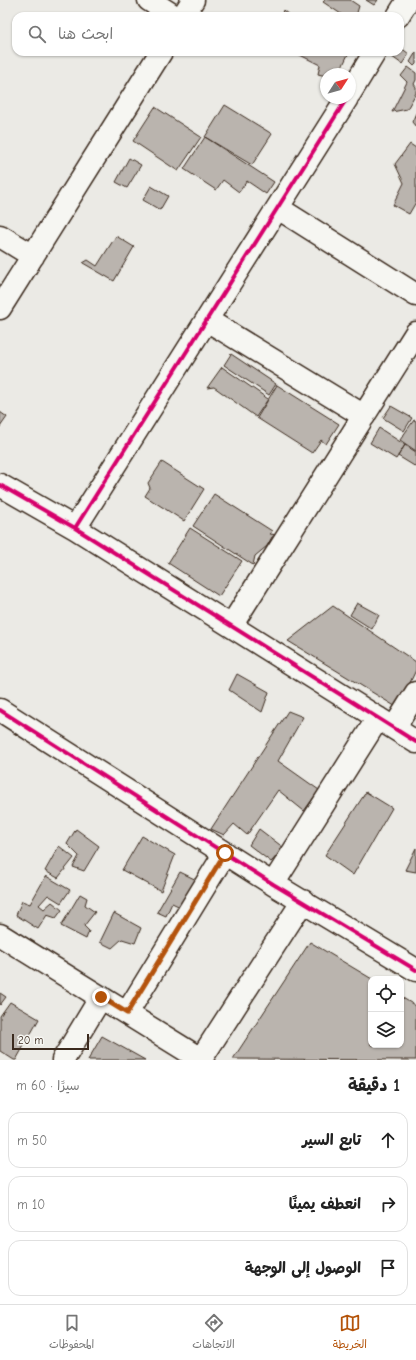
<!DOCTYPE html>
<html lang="ar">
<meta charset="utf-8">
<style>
body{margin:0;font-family:"Comic Neue","Playpen Sans Arabic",sans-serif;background:#f2f2f2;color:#222;direction:rtl}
.controls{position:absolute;right:12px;bottom:12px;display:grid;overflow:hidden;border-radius:8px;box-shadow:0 1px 3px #0004}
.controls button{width:36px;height:36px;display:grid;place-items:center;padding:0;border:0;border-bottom:1px solid #e0e0e0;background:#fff;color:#222;font:20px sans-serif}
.compass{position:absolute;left:320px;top:68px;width:36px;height:36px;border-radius:50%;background:#fff;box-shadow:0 1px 3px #0004;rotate:54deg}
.scale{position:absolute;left:12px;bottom:10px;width:77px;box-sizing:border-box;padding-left:4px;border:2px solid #3b2a1e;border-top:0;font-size:11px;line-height:14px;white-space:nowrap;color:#3b2a1e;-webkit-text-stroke:3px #f6f6f2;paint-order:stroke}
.stop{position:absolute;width:12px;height:12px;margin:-9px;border:3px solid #b45309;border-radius:50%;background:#fff}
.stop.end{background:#b45309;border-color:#fff;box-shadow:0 1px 4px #0008}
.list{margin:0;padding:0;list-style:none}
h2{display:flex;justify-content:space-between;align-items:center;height:52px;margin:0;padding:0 16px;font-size:17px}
h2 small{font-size:13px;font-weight:400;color:#767676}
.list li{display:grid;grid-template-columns:26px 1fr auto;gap:12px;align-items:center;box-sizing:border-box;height:56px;margin:0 8px 8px;padding:0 8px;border:1px solid #e0e0e0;border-radius:12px}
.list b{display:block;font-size:15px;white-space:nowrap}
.list em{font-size:13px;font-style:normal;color:#767676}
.icon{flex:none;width:22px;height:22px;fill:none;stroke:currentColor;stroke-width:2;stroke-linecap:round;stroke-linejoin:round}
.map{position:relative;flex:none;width:416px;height:1060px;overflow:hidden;direction:ltr}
.search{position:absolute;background:#fff;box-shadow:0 1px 3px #0004;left:12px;right:12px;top:12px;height:44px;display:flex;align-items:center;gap:10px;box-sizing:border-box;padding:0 14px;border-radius:12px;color:#767676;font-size:15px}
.sheet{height:244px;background:#fff}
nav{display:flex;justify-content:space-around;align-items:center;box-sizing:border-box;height:56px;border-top:1px solid #e0e0e0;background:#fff;font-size:11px;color:#767676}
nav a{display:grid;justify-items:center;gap:2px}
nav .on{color:#b45309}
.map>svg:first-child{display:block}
.building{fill:#bab4ae;stroke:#3b2a1e}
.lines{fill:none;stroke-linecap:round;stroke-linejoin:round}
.street-casing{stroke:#3b2a1e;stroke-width:25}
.street{stroke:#f6f6f2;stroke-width:22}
.cycleway-casing{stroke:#f6f6f2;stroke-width:6}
.cycleway{stroke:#d6006c;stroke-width:4}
.route{stroke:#b45309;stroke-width:5}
</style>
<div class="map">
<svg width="416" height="1060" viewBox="0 0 416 1060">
<rect width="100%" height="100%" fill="#ebeae5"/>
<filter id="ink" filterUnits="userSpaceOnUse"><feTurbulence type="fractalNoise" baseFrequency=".025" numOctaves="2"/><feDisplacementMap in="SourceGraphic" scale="8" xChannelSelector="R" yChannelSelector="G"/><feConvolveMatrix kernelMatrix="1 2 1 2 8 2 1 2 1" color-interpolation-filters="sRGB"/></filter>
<g filter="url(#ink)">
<path class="building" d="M325 0H350L359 6 356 16H344L323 2Z
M366 0H378L374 5Z
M283 10 290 16H281Z
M400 47 409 54 402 64 388 54 389 52H400Z
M294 52H349L339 74H326V76L318 74 320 65Z
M416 52V64L414 66 410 62Z
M408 67 416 73V80L414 84 416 87V93L407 109 392 112 407 82 401 76Z
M225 105 272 134 252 165 205 137Z
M155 107 201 137 178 171 133 141Z
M416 113V127L412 122Z
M205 137 274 182 266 194 247 181 239 192 223 180 216 190 184 169Z
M410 144 416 148V202L409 214 393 205 404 183 395 164Z
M129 158 141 165 127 188 116 182Z
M151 186 168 196 160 210 143 200Z
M116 236 134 247 114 281 83 263 88 260 97 266Z
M231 354 276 384 269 395 224 365Z
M222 367 268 399 256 417 214 387 207 388Z
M277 385 339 424 326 444 321 440 312 453 257 418Z
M391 406 412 418 404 431 383 418Z
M0 412 7 417 0 427Z
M414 420 416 421V451L400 440Z
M379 428 405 445 396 459 370 443Z
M405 445 416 452V467L398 456Z
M162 462 204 489 184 521 145 496 150 488 148 483Z
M214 494 272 531 270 534 278 535 272 537 267 546 255 556 253 565 193 526Z
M190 528 242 561 219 596 168 563Z
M357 603 379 615 372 629 350 615Z
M333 606 416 662V670L398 708 288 641Z
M237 674 269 692 262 712 229 690Z
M288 711 303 717 278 761 319 790 304 811 278 790 247 835 234 824 224 835 211 829Z
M366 792 392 808 353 875 325 855Z
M76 829 99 846 84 871 73 867 79 856 67 844Z
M259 829 284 848 271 862 249 845Z
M142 836 175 855 161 891 122 870Z
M59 846 74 858 58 878 45 871Z
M416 848V872L405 870Z
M180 872 213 888 197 915 172 903 166 916 157 912Z
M46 876 70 890 61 903 48 895 39 905 44 909 52 902 62 910 56 918 47 915 38 929 16 915 22 901 30 904Z
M80 894 87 898 85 905 95 912 84 926 89 931 86 939 61 926Z
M114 913 141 928 135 943 122 939 112 948 100 942Z
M310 942 372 979 371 1045H401V997L416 1006V1060L233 1059Z
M0 993 6 997 0 1005Z
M10 1002 39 1019 16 1060H14L0 1051V1016Z
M102 1036 145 1060H88Z"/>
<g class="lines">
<defs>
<path id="street" d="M149 0 174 16
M183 16 193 0
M398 16 408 0
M350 93 375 52
M278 208 416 295
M0 236 33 256
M0 308 161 52
M207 320 364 416
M0 485 75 528 416 742
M75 528 347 98
M231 626 416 333
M0 710 273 884 416 970
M394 728 416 693
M273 884 378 718
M0 935 202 1060
M127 1013 225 853
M201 1059 303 901
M63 1060 101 997"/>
</defs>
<use href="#street" class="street-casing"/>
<use href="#street" class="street"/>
<defs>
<path id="cycleway" d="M0 485 75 528 416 742
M75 528 347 98
M0 710 273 884 416 970"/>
</defs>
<use href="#cycleway" class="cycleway-casing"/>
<use href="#cycleway" class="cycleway"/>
</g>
</g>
<g class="lines" filter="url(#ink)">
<path class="route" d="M101 997 127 1013 225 853"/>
</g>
</svg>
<div class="controls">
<button><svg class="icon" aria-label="locate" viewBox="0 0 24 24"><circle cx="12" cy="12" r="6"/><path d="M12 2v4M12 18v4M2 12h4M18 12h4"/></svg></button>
<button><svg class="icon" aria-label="layers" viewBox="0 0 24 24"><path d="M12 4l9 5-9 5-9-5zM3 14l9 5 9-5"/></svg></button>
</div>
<svg class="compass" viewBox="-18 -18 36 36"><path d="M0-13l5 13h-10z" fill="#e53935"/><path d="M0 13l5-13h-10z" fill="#767676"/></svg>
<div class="scale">20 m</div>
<div class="stop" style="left:225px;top:853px"></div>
<div class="stop end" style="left:101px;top:997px"></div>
<div class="search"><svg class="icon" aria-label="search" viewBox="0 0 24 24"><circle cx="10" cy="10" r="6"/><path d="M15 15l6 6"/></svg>ابحث هنا</div>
</div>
<section class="sheet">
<h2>1 دقيقة<small>سيرًا · 60 m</small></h2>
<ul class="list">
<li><svg class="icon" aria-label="ahead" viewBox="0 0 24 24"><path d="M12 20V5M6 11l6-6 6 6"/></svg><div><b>تابع السير</b></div><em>50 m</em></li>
<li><svg class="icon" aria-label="right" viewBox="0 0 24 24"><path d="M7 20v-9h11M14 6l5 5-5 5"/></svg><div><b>انعطف يمينًا</b></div><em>10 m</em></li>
<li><svg class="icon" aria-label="arrive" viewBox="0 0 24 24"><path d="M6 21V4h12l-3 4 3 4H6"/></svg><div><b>الوصول إلى الوجهة</b></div></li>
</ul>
</section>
<nav>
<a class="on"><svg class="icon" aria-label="map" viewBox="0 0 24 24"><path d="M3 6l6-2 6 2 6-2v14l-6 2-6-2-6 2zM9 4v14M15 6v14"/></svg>الخريطة</a>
<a><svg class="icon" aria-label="directions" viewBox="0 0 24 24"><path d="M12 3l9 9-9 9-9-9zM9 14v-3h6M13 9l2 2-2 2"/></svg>الاتجاهات</a>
<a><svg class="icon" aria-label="saved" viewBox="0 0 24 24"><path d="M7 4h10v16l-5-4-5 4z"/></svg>المحفوظات</a>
</nav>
